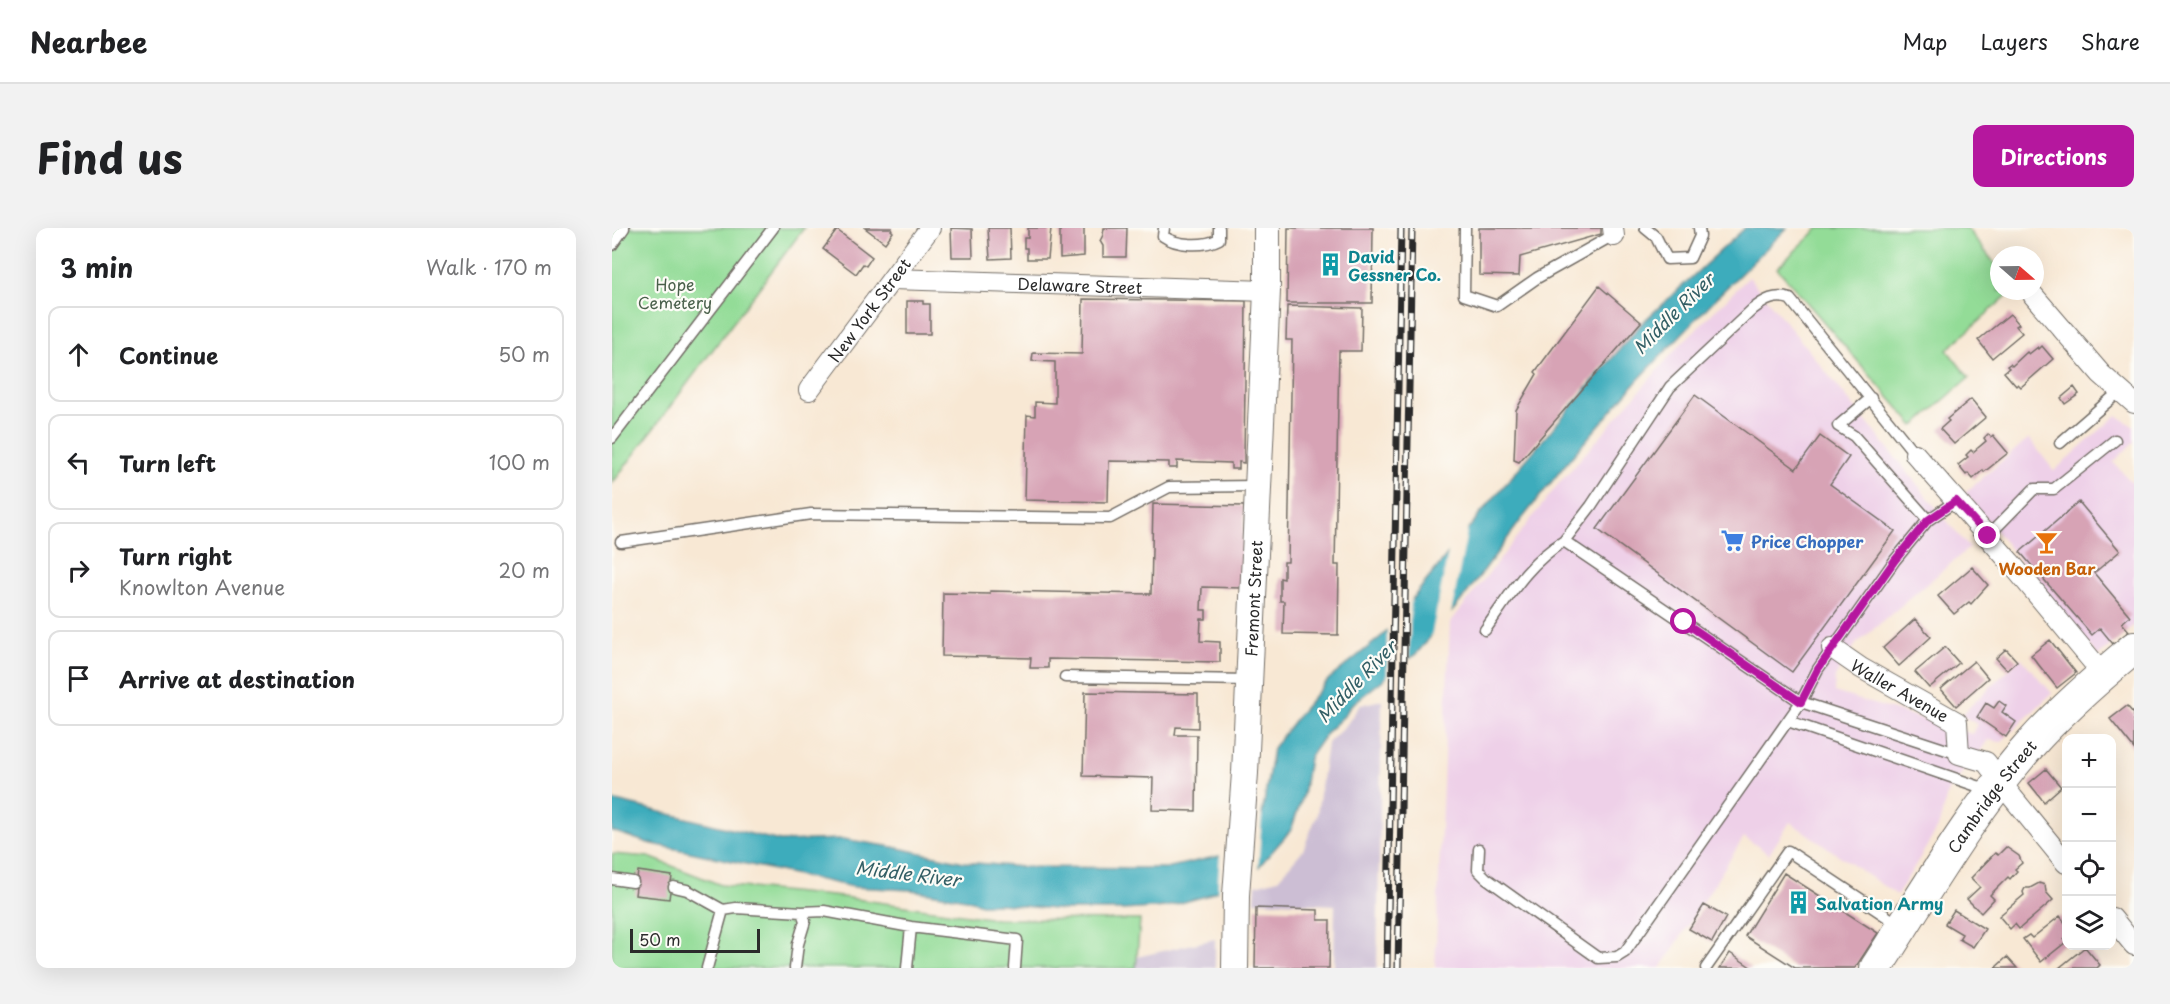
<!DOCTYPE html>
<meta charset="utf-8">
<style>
body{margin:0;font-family:"Playpen Sans",sans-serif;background:#f2f2f2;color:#202124}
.controls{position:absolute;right:18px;bottom:18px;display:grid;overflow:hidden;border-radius:12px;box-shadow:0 6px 24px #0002}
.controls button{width:54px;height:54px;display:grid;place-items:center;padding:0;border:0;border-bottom:2px solid #e0e0e0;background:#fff;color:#202124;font:30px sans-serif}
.compass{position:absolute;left:1378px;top:18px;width:54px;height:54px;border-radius:50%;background:#fff;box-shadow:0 6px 24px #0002;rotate:110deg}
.scale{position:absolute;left:18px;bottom:15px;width:130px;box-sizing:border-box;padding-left:6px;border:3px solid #2b2b2b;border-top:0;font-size:16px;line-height:21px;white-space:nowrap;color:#2b2b2b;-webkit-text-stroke:4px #fdfcf7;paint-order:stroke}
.stop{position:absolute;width:18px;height:18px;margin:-14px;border:4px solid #b5179e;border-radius:50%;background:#fff}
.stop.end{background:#b5179e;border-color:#fff;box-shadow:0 2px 6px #0008}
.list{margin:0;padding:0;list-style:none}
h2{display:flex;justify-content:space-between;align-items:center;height:78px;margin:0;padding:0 24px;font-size:26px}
h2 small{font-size:20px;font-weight:400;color:#757577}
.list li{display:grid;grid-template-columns:39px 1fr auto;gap:18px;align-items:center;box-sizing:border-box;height:96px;margin:0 12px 12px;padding:0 12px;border:2px solid #e0e0e0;border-radius:12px}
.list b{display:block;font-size:22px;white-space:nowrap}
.list p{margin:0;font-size:20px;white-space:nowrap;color:#757577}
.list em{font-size:20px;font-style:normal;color:#757577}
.icon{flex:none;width:33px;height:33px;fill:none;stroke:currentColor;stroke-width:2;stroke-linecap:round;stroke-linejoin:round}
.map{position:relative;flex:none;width:1522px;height:740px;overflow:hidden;border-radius:12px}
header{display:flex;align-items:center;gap:36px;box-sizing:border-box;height:84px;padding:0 30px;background:#fff;border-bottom:2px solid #e0e0e0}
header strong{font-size:28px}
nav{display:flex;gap:33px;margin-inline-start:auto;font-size:21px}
.intro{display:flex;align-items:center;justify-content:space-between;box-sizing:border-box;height:144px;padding:0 36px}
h1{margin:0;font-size:42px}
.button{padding:15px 27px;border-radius:12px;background:#b5179e;color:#fff;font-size:21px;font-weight:700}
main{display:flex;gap:36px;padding:0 36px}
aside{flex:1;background:#fff;border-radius:12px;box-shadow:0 6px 24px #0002}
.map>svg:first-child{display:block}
.built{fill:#eed0e8}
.industrial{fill:#ccbed4}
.green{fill:#93dc97;stroke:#5f8461;stroke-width:1.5}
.water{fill:#3eacbc;stroke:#346c74;stroke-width:1.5}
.pier{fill:#f8e8d4}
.building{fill:#d7a3b5}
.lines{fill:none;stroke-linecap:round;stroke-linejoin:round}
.service-casing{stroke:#736d66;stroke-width:13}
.minor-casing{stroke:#736d66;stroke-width:22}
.tertiary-casing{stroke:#736d66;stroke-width:28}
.primary-casing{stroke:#736d66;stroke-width:34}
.service{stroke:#fff;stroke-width:10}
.minor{stroke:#fff;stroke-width:20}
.tertiary{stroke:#fff;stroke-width:26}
.primary{stroke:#fff;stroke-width:32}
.rail-casing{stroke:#2b2b2b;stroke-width:7}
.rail{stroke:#fdfcf7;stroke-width:4.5;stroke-dasharray:14;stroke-linecap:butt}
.route{stroke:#b5179e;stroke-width:8}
.labels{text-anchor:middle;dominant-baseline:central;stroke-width:4.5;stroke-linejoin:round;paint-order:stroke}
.culture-label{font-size:16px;font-weight:bold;fill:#0d838f;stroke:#fdfcf7;text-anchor:start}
.park-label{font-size:16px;fill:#4a604b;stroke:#fdfcf7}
.street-label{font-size:16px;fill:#2b2b2b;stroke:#fdfcf7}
.shop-label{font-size:16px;font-weight:bold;fill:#366cbe;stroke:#fdfcf7;text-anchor:start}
.food-label{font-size:16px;font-weight:bold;fill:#c56008;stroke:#fdfcf7}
.water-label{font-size:18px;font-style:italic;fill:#335f65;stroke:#fdfcf7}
</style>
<header>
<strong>Nearbee</strong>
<nav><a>Map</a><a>Layers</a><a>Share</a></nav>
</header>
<div class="intro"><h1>Find us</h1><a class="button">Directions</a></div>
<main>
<aside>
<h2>3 min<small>Walk · 170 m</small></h2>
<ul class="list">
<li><svg class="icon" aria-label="ahead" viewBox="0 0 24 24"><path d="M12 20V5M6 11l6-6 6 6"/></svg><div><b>Continue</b></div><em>50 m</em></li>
<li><svg class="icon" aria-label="left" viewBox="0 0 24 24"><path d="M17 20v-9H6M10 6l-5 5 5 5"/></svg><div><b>Turn left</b></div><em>100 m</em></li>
<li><svg class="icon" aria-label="right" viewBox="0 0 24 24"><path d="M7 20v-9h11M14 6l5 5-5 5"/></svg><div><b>Turn right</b><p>Knowlton Avenue</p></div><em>20 m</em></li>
<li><svg class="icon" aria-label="arrive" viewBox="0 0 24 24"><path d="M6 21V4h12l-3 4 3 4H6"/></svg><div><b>Arrive at destination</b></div></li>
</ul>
</aside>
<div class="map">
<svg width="1522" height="740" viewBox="0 0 1522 740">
<rect width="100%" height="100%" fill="#fdfcf7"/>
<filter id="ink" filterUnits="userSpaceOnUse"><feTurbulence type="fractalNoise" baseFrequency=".0167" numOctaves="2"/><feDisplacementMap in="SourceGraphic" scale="12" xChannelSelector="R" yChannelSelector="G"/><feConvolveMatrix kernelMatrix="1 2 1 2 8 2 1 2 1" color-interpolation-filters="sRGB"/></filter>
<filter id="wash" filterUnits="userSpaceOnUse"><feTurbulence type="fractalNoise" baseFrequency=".008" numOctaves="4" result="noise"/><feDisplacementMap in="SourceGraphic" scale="24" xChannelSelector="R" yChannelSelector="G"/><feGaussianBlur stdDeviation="1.35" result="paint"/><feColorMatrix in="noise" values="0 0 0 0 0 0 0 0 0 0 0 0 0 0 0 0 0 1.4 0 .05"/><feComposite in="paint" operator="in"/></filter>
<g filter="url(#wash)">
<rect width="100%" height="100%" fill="#f8e8d4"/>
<path class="built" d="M1137 49 1357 320 1244 416 1223 449 1222 464 1360 506 1365 496 1349 487 1409 430 1440 465 1389 514 1377 512 1336 563 1326 600 1285 667 1178 594 1157 626 1132 609 1049 740H931L926 738V740H823L838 395 944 259 1065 120Z
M1505 187 1522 199V214L1501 234 1522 257V397L1486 428 1353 265 1417 210 1442 243Z"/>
<path class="industrial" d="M770 472 765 740H722L723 677 643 673 644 657 666 651 691 622 705 587 715 516 735 496 748 477Z
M603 711V740H524L525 729Z"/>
<path class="green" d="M0 0H192L0 256Z
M1207 0H1355L1387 41V63H1400L1335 122 1357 150 1302 198 1165 40Z
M0 626 37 629 109 657 230 669 384 691 528 692 524 740H0Z"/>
<path class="water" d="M1133 0H1175L1106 68 1026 152 957 232 909 292 853 368 805 425 738 478 733 487 715 504 697 530 691 567 679 602 644 642 594 668 554 679 511 682H452L390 676H369L354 671 299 662 241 659 36 615 0 603V572L168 613 231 611 281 619 352 634 411 639 554 640 616 626 650 587 661 520 688 485 717 451 771 407 869 285 1030 95Z"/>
<path class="pier" d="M857 294 838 391 818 414 837 320Z
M799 368 797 434 775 451V397Z
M647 587H650L646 644 605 666 608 625 615 623 637 600Z"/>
<g id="blocks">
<path class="building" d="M253 0H280L279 2 281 4 273 15Z
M339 0 360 1 361 29H340Z
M376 0H398L399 30 378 31Z
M416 0H439L436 31H415V20H412V10H416Z
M448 0H472V28L448 30Z
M492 0H515L514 29H491V18L488 13 491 7Z
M676 0H761L760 75H675Z
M867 0H989V6L908 29 907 48 867 47Z
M225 2 260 29 254 38 251 36 244 46 211 21Z
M987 58 1029 94 907 234 902 232 904 182 925 146 923 144Z
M471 71 634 73 632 235 627 234V241H619V235L565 233V240H557V234L497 233 496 274 413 272 415 187 423 188V174L443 175V134L420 133 421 125 470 126Z
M295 73H311V76H318V106H295Z
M675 78 750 80 749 123H727L723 337H727L726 407 671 406 672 373H668V350L672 351V334H676L680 112H674Z
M1398 86 1407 96 1404 98 1410 105 1380 130 1366 112Z
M1430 118 1441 131 1409 159 1406 156 1404 158 1392 144 1397 140 1395 138 1398 136 1400 138 1415 124 1417 126 1426 119 1427 121Z
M1462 159 1467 166 1453 176 1449 170Z
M1083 167 1184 241 1208 208 1237 229 1218 256 1283 303 1180 444 985 301Z
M1359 171 1374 189 1342 216 1328 201 1337 193 1335 191Z
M1376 206 1379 209 1381 207 1396 225 1372 244 1371 242 1361 251 1356 245 1354 247 1346 237 1356 229 1354 227 1359 222 1361 224 1374 213 1372 210Z
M1467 274 1508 323 1482 345 1518 388 1510 395 1517 403 1501 416 1488 400 1480 407 1408 324Z
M541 276 632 278 630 360 590 359 589 382H594V391H589L588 413 608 414V434L436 431V440H418L419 430 330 428 331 365 378 366V363L539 366Z
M1360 339 1376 357 1359 376 1357 374 1342 386 1326 368Z
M1303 391 1319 409 1287 438 1271 420Z
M1438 412 1464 445 1445 460 1419 427Z
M1333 419 1347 435 1317 460 1303 444Z
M1394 421 1405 433 1395 442 1384 430Z
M1362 433 1376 450 1344 478 1329 461Z
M473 464 586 466V500L564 499 563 507H585L584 583 540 582 541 550 471 548Z
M1387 473 1394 478 1390 484 1404 494 1394 509 1365 489 1374 475 1382 480Z
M1515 478 1521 485 1522 484V521L1498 491Z
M1434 541 1449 559 1432 574 1417 555Z
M1394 619 1407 628 1410 635 1403 641 1405 643 1398 651 1396 649 1378 667 1382 671 1369 685 1355 671 1368 659 1359 650 1383 625 1386 627Z
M26 643 60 648 57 671 23 667Z
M1172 645 1266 705 1243 740H1183L1133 708Z
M1427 655 1433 657 1434 664 1441 672 1407 701 1403 696 1398 701 1387 688 1412 667 1411 664 1413 660H1418Z
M1092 677 1114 689 1100 714 1077 701Z
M644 680 706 682V692H718L717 740H643Z
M1342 682 1373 701 1361 719 1347 711 1350 706 1333 696Z
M1448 688 1454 696V709L1452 711 1454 714 1429 734 1411 711 1417 707 1420 710Z
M1473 719 1488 737 1485 740H1447Z
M1118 725 1140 740H1108Z
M1395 729 1405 740H1383Z"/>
</g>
</g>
<g filter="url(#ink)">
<use href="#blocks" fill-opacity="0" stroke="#736d66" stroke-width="1.5"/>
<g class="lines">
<defs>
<path id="service" d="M552 0 551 8C565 18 592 19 607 11V0
M853 0 852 67 885 78 925 50 1005 5
M1033 0 1044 9 1055 31 1078 30 1088 8 1087 0
M0 17 12 0
M1259 170 1226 198 1242 208 1316 292
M0 210 161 0
M1448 215 1508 163
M1344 273 1316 292 1283 332 1206 441 1189 474 1347 526
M1376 308 1422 261H1442L1503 212
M952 313 979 278 1058 159 1141 81C1153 72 1163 66 1178 71L1303 226
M9 314 199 286 498 290 557 259 645 258
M453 449 637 452
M1176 493 1368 559 1377 557
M867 621 866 642 874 650 986 730 1005 729 1013 724 1189 474 952 313C915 336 898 367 873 402
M0 651 21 654
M62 659 75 662 111 682 95 740
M111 682 124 680 190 684
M183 740 186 716 193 693 190 684 212 683 299 699 405 712 403 740
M295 740 299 699
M1094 740 1176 623 1289 698"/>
<g id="minor">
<path d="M1001 0 1002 8"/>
<path id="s1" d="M280 51 655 63"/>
<path d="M1421 67 1489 146 1522 175"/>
<path id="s2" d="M197 162 318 0"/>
<path d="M1303 226 1398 334 1491 446"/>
<path id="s3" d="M1220 420 1249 440 1345 494 1347 526 1374 534 1401 570 1454 635"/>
<path d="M1500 690 1522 717"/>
</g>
<g id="tertiary">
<path id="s4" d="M623 740 624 667 633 545 655 63V0"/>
</g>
<g id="primary">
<path id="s5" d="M1264 740C1312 666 1360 583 1418 517 1449 482 1486 450 1522 420"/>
</g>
</defs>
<use href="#service" class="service-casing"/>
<use href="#minor" class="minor-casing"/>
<use href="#tertiary" class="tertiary-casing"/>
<use href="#primary" class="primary-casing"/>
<use href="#service" class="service"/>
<use href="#minor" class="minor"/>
<use href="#tertiary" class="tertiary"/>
<use href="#primary" class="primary"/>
<defs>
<path id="rail" d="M775 740 789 0
M786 740 800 0"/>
</defs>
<use href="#rail" class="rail-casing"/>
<use href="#rail" class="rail"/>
</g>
</g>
<g class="lines" filter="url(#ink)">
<path class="route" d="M1072 394 1189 474 1206 441 1283 332 1316 292 1344 273 1376 308"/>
</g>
<defs>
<symbol id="building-bare" viewBox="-9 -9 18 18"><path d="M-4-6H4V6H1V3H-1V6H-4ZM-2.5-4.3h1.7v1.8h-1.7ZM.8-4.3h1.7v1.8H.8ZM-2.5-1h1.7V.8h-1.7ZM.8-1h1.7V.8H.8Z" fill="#0f9aa8" stroke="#fdfcf7" stroke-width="2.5" paint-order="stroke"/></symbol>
<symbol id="supermarket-bare" viewBox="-9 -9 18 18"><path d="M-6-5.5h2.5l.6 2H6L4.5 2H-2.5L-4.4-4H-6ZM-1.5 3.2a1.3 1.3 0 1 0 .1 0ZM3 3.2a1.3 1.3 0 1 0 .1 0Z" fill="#3f7fe0" stroke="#fdfcf7" stroke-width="2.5" paint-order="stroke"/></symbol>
<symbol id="bar-bare" viewBox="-9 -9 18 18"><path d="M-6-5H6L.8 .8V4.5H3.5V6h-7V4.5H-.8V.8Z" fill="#e8710a" stroke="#fdfcf7" stroke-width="2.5" paint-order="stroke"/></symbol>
</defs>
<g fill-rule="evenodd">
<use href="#building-bare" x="702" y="20" width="33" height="33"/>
<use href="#supermarket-bare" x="1104" y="296" width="33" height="33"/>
<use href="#bar-bare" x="1418" y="298" width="33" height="33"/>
<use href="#building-bare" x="1170" y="658" width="33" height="33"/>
</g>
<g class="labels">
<g class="culture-label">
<text x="736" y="28">David<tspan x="736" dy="18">Gessner Co.</tspan></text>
<text x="1204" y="675">Salvation Army</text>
</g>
<g class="park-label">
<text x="63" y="56">Hope<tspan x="63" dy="18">Cemetery</tspan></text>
</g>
<g class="street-label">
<text stroke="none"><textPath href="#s1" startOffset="188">Delaware Street</textPath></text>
<text stroke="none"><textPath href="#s2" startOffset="100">New York Street</textPath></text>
<text stroke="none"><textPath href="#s4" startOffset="370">Fremont Street</textPath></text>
<text stroke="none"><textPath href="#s3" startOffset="80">Waller Avenue</textPath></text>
<text stroke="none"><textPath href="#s5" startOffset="207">Cambridge Street</textPath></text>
</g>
<g class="shop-label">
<text x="1139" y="313">Price Chopper</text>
</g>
<g class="food-label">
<text x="1435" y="340">Wooden Bar</text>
</g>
<g class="water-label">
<text transform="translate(1061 85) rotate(-45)">Middle River</text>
<text transform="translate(744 453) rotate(-46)">Middle River</text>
<text transform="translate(296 645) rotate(7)">Middle River</text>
</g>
</g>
</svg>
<div class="controls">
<button>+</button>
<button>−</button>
<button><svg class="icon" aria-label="locate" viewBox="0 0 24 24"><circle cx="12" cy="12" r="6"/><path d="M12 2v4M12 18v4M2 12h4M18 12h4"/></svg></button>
<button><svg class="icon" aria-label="layers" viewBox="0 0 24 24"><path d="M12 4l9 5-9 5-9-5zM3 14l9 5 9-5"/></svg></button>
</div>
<svg class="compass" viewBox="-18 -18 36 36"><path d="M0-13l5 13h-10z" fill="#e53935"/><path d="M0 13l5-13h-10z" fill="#757577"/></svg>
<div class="scale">50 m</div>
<div class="stop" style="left:1072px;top:394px"></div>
<div class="stop end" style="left:1376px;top:308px"></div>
</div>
</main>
